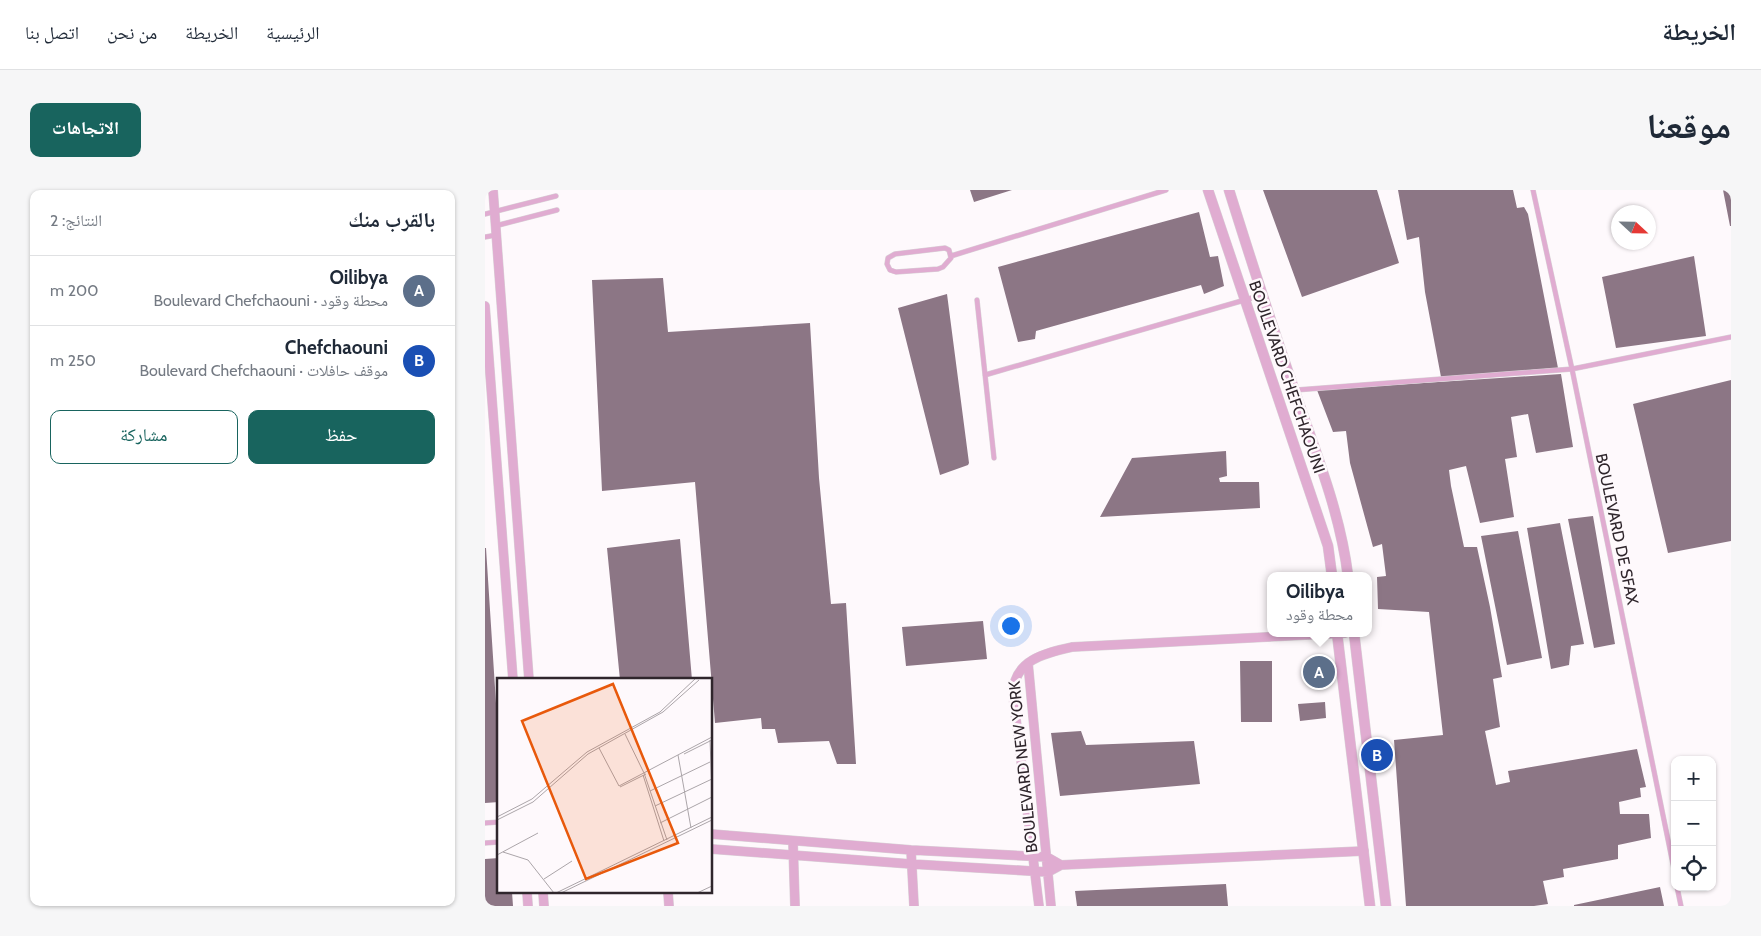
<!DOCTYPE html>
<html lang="ar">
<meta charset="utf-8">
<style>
body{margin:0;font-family:Cabin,"Noto Naskh Arabic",sans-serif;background:#f6f6f7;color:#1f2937;direction:rtl}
.controls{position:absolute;right:15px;bottom:15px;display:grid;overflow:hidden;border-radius:10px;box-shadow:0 1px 4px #0004}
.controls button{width:45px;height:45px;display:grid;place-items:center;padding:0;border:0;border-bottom:1px solid #e0e1e3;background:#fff;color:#1f2937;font:25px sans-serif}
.compass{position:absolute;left:1126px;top:15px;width:45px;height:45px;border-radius:50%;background:#fff;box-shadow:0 1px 4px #0004;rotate:112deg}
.you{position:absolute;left:525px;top:435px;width:18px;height:18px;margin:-12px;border:4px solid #fff;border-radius:50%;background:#1a73e8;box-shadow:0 0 0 8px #1a73e833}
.badge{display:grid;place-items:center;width:32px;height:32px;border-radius:50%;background:#18645e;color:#fff;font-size:16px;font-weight:700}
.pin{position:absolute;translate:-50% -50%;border:2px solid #fff;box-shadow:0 1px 5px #0006}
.popup{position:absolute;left:782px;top:382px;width:105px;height:65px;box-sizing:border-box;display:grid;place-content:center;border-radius:10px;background:#fff;filter:drop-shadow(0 1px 4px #0005);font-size:16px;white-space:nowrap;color:#747a83}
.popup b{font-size:19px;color:#1f2937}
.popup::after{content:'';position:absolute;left:50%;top:100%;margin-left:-10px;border:10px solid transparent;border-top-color:#fff}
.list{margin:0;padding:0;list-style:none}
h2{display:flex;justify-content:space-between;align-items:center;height:65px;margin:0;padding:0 20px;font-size:21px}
h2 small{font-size:16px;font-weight:400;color:#747a83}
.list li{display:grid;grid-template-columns:32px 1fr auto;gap:15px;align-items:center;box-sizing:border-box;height:70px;padding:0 20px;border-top:1px solid #e0e1e3}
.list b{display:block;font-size:19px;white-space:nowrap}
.list p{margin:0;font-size:16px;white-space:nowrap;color:#747a83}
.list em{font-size:16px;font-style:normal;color:#747a83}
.actions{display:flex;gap:10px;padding:15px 20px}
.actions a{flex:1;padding:11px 0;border:1px solid #18645e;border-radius:10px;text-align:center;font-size:18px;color:#18645e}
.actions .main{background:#18645e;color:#fff}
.icon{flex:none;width:28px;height:28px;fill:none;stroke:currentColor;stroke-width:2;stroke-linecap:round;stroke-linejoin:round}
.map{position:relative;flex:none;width:1246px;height:716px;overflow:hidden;direction:ltr;border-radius:10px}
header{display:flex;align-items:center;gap:30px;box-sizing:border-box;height:70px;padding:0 25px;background:#fff;border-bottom:1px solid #e0e1e3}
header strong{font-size:24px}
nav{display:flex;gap:28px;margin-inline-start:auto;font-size:18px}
.intro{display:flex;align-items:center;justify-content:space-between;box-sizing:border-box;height:120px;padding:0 30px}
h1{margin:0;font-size:35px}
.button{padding:12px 22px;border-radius:10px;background:#18645e;color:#fff;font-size:18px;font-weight:700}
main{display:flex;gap:30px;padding:0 30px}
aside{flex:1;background:#fff;border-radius:10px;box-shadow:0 1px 4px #0004}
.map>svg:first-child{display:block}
.building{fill:#8c7685}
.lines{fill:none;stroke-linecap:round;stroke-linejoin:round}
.service-casing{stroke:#d9d3d7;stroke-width:5.5}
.minor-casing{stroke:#d9d3d7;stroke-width:10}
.tertiary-casing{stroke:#d9d3d7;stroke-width:11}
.service{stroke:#e0acd1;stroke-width:4.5}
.minor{stroke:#e0acd1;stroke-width:9}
.tertiary{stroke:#e0acd1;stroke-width:10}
.labels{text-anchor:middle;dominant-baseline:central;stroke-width:5;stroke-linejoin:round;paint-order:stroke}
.street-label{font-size:16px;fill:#2f262c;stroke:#fef9fc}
.inset-road{fill:none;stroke:#aba5a9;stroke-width:1}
.view{fill:#e8590c;fill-opacity:0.15;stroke:#e8590c;stroke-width:2.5}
.inset-edge{fill:none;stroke:#2f262c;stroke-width:2.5}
</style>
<header>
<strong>الخريطة</strong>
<nav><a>الرئيسية</a><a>الخريطة</a><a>من نحن</a><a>اتصل بنا</a></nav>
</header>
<div class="intro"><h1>موقعنا</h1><a class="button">الاتجاهات</a></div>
<main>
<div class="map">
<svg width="1246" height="716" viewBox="0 0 1246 716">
<rect width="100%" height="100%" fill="#fef9fc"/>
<path class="building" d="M485 0H527L489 12Z
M778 0H892L914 73 817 107Z
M913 0H1028L1032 18 1039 17 1043 24 1073 178 956 187 940 102 934 47 922 50Z
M1238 0H1246V36H1245Z
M714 22 725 67 733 66 739 96 719 104 716 95 551 141 550 149 533 152 513 77Z
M1209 66 1221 146 1131 158 1117 87Z
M178 88 183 142 325 133 334 288 346 414 361 413 371 574H352L344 551 293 553 290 539H277L276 528 230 533 210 292 117 301 107 90Z
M462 104 484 273 483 275 455 285 413 118Z
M1076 184 1088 257 1051 263 1043 224 1026 227 1032 267 1020 269 1029 327 995 333 981 276 964 280 966 296 979 357H992L1005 417 1017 487 1008 489 1015 537 1000 541 1011 595 1025 592 1023 581 1152 559 1161 597 1155 598 1156 607 1134 612 1135 624H1164L1166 648 1133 655V669L1078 679 1079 687 1058 691 1063 714 1049 716H921L909 550 958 545 944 422 893 419 892 387 901 386 897 354 888 357 865 273 861 241 848 242 832 200Z
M1246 190V351L1183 363 1148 214Z
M741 261 742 286 734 288 735 292H774L775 318 615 327 647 268Z
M1108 326 1130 454 1109 458 1083 329Z
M1075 333 1099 454 1086 456 1084 475 1066 479 1042 338Z
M1033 341 1057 468 1022 475 996 346Z
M195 349 207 490H135L122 358Z
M0 358H1L14 560V612L0 613Z
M498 431 502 469 421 476 417 437Z
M755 471H787V532H756Z
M843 477V487H824V478Z
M840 512 841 528 815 531 813 514Z
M596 541 601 555 709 551 715 594 575 606 566 543Z
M14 668V702H27L28 716H0V669Z
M741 694 743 716H592L590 701Z
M1175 697 1179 716H1089V715Z"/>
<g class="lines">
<defs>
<path id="service" d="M1048 0 1087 179 1190 684
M0 24 71 6
M10 36 72 20
M0 47 11 45
M460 58 464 60 466 68 458 77 453 79 411 82 405 80 402 74 403 68 410 64Z
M466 66 681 0
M492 110 509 268
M500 185 777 105
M811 200 1087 179 1246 147
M0 633 14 632
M0 653 14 652
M1192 697 1196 716"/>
<path id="minor" d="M8 0 44 490
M0 116 28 490
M543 473 566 716
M226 644 426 660 562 667 576 675
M308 652 310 716
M226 659 426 674 563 682 576 675 879 661
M426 660 429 716
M42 702 43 716
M58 702 59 716
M183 702 184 716
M554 716 528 505C528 470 560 463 587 457L860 443"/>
<path id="tertiary" d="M723 0 839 344 843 356 847 386
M744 0C765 67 786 133 809 199 830 261 855 321 863 386
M852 443 885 716
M869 443 901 716"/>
</defs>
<use href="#service" class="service-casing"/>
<use href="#minor" class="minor-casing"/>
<use href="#tertiary" class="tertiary-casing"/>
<use href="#service" class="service"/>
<use href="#minor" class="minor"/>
<use href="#tertiary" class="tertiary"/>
</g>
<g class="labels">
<g class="street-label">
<text transform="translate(802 187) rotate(71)">BOULEVARD CHEFCHAOUNI</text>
<text transform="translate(1132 339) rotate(78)">BOULEVARD DE SFAX</text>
<text transform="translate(538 577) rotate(-96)">BOULEVARD NEW YORK</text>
</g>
</g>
<g transform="translate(12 488)">
<rect width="215" height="215" fill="#fef9fc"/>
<path class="inset-road" d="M128 56 147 95 170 162M213 62 215 113M102 70 122 108M187 76 215 62M181 77 194 150M146 97 167 163M122 108 215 59M123 109 149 96M153 113 213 84M158 128 215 101M0 139 35 121 90 74 163 34 199 0M0 142 36 124 91 76 166 34 202 2M163 145 215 119M6 174 31 182 57 215M0 177 41 155M47 201 75 183M59 215 215 139M64 215 215 142M200 215 215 208"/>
<path class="view" d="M116 6 181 165 89 201 25 43Z"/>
<rect width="215" height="215" class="inset-edge"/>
</g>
</svg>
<div class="controls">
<button>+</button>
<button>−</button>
<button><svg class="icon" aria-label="locate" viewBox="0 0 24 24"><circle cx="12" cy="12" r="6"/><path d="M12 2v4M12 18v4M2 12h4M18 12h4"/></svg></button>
</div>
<svg class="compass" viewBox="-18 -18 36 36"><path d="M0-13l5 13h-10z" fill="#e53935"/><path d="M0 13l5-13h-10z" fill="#747a83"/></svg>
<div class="you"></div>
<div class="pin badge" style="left:834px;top:482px;background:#5c6f8a">A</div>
<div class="popup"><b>Oilibya</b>محطة وقود</div>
<div class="pin badge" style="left:892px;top:565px;background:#1a4fb4">B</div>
</div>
<aside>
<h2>بالقرب منك<small>النتائج: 2</small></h2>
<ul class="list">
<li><span class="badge" style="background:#5c6f8a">A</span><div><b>Oilibya</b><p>محطة وقود · Boulevard Chefchaouni</p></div><em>200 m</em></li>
<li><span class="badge" style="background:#1a4fb4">B</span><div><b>Chefchaouni</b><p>موقف حافلات · Boulevard Chefchaouni</p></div><em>250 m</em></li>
</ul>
<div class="actions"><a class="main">حفظ</a><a>مشاركة</a></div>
</aside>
</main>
